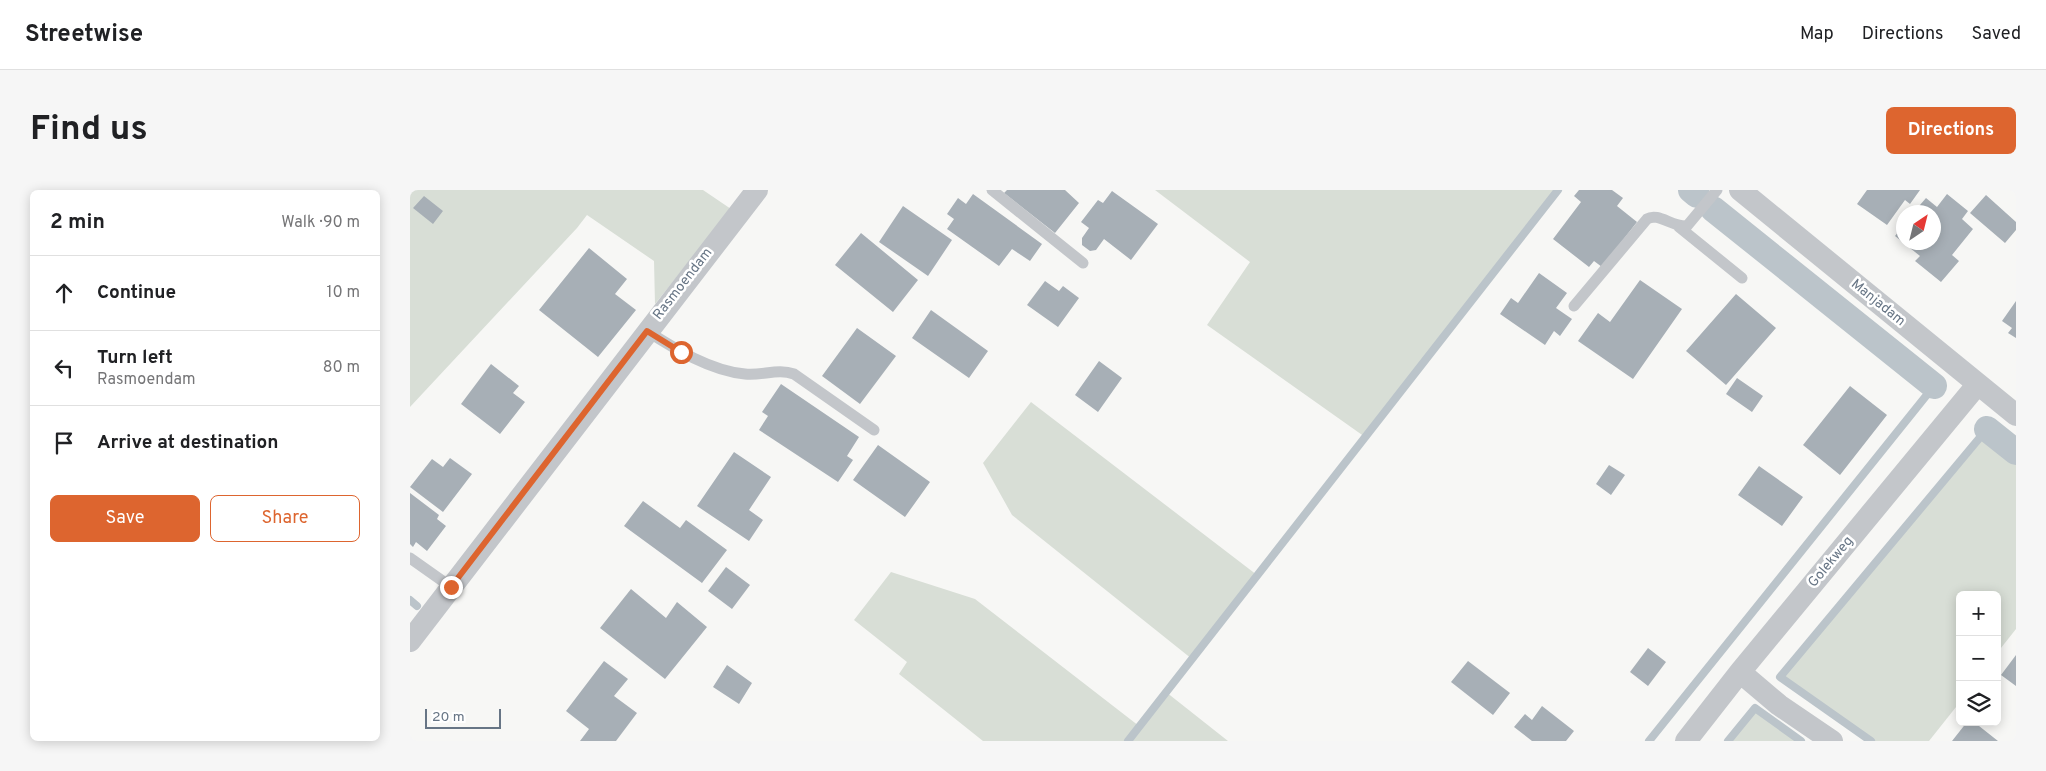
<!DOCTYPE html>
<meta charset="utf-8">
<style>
body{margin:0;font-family:Overpass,sans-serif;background:#f6f6f6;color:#202124}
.controls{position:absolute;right:15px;bottom:15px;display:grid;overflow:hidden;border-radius:8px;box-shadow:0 2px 12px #0003}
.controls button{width:45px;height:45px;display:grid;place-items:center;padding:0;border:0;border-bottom:1px solid #e0e0e0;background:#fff;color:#202124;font:25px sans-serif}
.compass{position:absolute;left:1486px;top:15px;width:45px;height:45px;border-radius:50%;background:#fff;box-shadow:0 2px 12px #0003;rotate:35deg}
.scale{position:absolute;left:15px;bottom:12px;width:76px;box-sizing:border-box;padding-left:5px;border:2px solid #677585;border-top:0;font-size:14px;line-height:18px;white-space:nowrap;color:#677585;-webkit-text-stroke:4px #fff;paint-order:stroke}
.stop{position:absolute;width:15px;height:15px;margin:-11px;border:4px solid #dd652f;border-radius:50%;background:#fff}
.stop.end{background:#dd652f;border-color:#fff;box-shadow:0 1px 5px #0008}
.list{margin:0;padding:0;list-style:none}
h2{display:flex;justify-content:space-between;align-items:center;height:65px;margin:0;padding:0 20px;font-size:21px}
h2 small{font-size:16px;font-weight:400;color:#757577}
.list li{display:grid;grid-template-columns:32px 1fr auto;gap:15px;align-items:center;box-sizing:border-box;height:75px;padding:0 20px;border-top:1px solid #e0e0e0}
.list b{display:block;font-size:19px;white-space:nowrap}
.list p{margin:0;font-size:16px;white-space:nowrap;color:#757577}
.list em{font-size:16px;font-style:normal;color:#757577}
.actions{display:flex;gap:10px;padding:15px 20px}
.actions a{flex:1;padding:11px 0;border:1px solid #dd652f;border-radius:8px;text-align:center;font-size:18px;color:#dd652f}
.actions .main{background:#dd652f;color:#fff}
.icon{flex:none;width:28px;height:28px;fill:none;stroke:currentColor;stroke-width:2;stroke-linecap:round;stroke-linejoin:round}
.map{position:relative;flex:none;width:1606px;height:551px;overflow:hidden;border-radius:8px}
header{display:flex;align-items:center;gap:30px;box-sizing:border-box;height:70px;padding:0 25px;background:#fff;border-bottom:1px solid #e0e0e0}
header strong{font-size:24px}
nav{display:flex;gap:28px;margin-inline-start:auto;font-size:18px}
.intro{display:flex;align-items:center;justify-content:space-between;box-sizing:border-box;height:120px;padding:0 30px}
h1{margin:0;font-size:35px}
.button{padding:12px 22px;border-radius:8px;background:#dd652f;color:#fff;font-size:18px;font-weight:700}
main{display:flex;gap:30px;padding:0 30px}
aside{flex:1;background:#fff;border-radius:8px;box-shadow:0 2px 12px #0003}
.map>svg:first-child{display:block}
.green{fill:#d8ded6}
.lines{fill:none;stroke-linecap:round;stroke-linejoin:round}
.stream{stroke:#bbc4ca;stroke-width:8}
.canal{stroke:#bbc4ca;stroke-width:26}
.building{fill:#a7afb6}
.lane{stroke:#c3c6ca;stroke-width:11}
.street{stroke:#c3c6ca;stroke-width:22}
.route{stroke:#dd652f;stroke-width:6}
.labels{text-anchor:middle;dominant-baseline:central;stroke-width:5;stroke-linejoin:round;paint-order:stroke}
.street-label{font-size:14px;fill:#677585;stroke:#fff}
</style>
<header>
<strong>Streetwise</strong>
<nav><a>Map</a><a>Directions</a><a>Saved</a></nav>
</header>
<div class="intro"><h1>Find us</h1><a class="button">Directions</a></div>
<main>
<aside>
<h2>2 min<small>Walk · 90 m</small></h2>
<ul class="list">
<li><svg class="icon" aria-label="ahead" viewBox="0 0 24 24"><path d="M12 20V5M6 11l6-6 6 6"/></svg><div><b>Continue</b></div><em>10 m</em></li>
<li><svg class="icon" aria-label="left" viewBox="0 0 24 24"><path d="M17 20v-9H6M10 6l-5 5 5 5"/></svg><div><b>Turn left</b><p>Rasmoendam</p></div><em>80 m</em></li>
<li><svg class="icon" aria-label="arrive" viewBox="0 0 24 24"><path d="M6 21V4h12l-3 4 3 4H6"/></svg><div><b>Arrive at destination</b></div></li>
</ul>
<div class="actions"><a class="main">Save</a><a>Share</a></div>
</aside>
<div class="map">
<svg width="1606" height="551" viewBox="0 0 1606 551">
<rect width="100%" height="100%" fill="#f7f7f5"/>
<path class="green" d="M0 0H293L321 19 245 114 244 71 177 25 167 38 0 217Z
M745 0H1148L955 247 797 135 840 72Z
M621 212 847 385 782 469 602 325 573 273Z
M1577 239 1606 262V439L1587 463V405H1550V512L1519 551H1461L1370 487Z
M481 382 565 409 729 536 756 502 818 551H573L489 484 497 472 444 430Z
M1345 518 1391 551H1318Z"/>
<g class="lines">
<path class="stream" d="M0 410 7 416
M718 551 1148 0
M1239 551 1524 196
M1318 551 1345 518 1391 551
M1461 551 1370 487 1577 239"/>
<path class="canal" d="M1281 0 1287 5
M1303 19 1524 196
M1577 239 1606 262"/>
</g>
<path class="building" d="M597 0H655L669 13 645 43 594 3Z
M1169 0H1202L1213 8 1207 16 1227 32 1192 77 1184 71 1179 77 1143 49 1171 12 1164 6Z
M1457 0H1510L1500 14 1495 10 1477 35 1447 14Z
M702 1 748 34 721 70 694 49 686 60 680 61 672 55V48L679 38 671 32 688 10 693 13Z
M563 4 632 54 620 71 602 59 589 76 537 39 544 29 537 24 548 8 556 14Z
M1537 4 1558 21 1552 29 1563 39 1542 65 1549 71 1531 92 1505 71 1510 66 1485 46 1494 35V52H1524V22H1504L1516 8 1527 17Z
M1576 5 1606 32V40L1595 53 1560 23Z
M14 6 33 21 23 34 3 18Z
M493 16 542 50 518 86 469 52Z
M451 43 508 90 483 122 425 75Z
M179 58 217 89 205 104 226 120 188 167 129 120Z
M1129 83 1157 103 1146 118 1162 129 1150 146 1144 141 1135 155 1090 124 1101 108 1108 113Z
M1230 90 1272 119 1223 189 1168 151 1188 123 1200 132Z
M635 91 649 101 653 96 669 108 648 137 617 115Z
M1326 104 1366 138 1316 195 1276 161Z
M1606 111V148L1598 143 1602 138 1592 131Z
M521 120 578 161 559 188 502 148Z
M447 138 486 166 450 214 412 186Z
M689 171 712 188 688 222 665 205Z
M81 174 109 196 103 203 115 212 90 244 51 214Z
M1327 188 1353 206 1342 222 1316 204Z
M371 194 449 247 437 266 443 270 428 292 349 240 358 226 352 222Z
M1440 196 1477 225 1430 285 1393 255Z
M468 255 520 292 495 327 443 290Z
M324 262 361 287 339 320 353 330 339 351 287 316Z
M40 268 62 284 33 322 0 297 22 269 33 277Z
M1199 275 1215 285 1201 305 1186 294Z
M1349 276 1393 307 1372 336 1328 305Z
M0 303 29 325 27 329 36 336 17 361 6 352 3 357 0 354Z
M233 311 270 338 276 330 317 360 292 393 214 336Z
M316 377 340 395 322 419 298 401Z
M221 399 256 428 267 412 297 437 255 489 190 438Z
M1238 458 1256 472 1238 496 1220 482Z
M1606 465V496L1591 485Z
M194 471 218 489 204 506 227 523 206 551H170L179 539 156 521Z
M1058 471 1100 503 1083 525 1041 492Z
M317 475 342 493 329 514 303 497Z
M1132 516 1164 541 1156 551H1122L1104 537 1115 524 1122 530Z
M1557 532H1564L1588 551H1542Z"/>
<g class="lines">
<path class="lane" d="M582 0 673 73
M1269 37 1332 88
M1164 116 1237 29C1248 22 1262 37 1277 36L1307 0
M237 141C265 159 301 181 335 184 352 186 368 178 384 184L464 240
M0 368 41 397"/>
<path class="street" d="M1330 0 1606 225
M0 451 347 0
M1330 482 1369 515 1422 551
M1276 551 1330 482 1567 195"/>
</g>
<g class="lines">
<path class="route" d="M41 397 237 141 271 162"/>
</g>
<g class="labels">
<g class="street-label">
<text transform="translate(273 94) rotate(-52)">Rasmoendam</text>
<text transform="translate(1468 113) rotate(39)">Manjadam</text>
<text transform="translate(1421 372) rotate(-50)">Golekweg</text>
</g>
</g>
</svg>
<div class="controls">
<button>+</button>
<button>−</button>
<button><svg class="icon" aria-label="layers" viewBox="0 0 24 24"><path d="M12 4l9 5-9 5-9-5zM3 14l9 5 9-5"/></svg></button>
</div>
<svg class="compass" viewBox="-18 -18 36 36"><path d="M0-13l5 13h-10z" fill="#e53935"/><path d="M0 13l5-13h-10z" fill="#757577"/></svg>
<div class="scale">20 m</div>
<div class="stop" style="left:271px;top:162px"></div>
<div class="stop end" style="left:41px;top:397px"></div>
</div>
</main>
